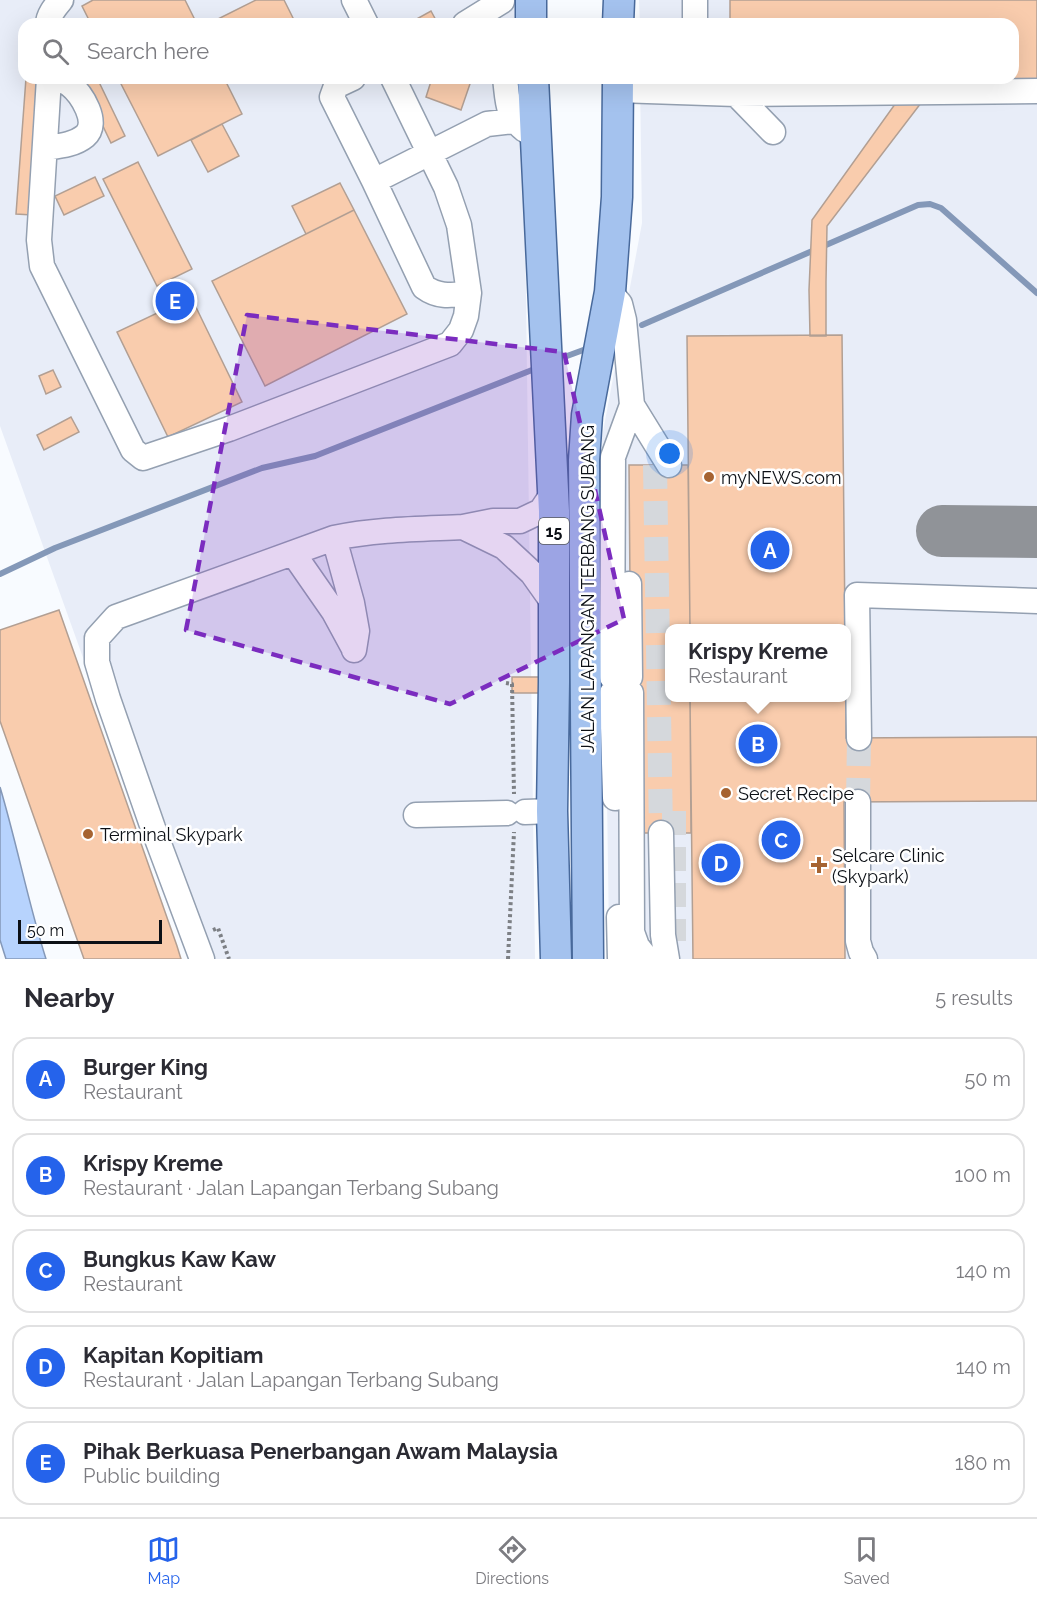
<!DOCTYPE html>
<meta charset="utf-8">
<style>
body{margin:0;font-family:Raleway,sans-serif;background:#f2f2f3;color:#2b2b33}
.scale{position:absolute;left:18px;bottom:15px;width:144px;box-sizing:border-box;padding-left:6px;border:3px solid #0c1016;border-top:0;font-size:16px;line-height:21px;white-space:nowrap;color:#0c1016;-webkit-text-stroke:4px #fff;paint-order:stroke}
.you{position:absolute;left:670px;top:454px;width:21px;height:21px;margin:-15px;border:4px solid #fff;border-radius:50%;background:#1a73e8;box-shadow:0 0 0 9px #1a73e833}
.badge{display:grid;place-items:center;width:39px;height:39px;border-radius:50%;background:#2563eb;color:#fff;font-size:20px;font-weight:700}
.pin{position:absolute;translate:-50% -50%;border:3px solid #fff;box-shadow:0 2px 6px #0006}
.popup{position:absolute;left:665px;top:624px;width:186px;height:78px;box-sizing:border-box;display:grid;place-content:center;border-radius:12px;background:#fff;filter:drop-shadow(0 2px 4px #0005);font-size:20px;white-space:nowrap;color:#7c7c81}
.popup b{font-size:22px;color:#2b2b33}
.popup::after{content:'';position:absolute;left:50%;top:100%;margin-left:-12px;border:12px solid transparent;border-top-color:#fff}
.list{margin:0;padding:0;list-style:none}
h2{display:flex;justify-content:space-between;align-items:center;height:78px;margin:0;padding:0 24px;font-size:26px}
h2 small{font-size:20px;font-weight:400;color:#7c7c81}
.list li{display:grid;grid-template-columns:39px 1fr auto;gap:18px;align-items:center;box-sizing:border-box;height:84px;margin:0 12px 12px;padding:0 12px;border:2px solid #e1e1e2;border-radius:18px}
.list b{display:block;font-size:22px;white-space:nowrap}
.list p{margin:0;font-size:20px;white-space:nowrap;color:#7c7c81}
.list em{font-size:20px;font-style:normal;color:#7c7c81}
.icon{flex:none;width:33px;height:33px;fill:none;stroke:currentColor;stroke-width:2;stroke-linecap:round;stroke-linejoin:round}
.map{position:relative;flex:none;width:1037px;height:959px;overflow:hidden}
.search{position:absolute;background:#fff;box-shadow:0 6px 24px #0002;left:18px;right:18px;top:18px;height:66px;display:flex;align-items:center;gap:15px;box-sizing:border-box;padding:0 21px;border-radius:18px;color:#7c7c81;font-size:22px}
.sheet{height:558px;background:#fff}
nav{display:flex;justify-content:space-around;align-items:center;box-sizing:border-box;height:84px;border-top:2px solid #e1e1e2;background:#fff;font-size:16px;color:#7c7c81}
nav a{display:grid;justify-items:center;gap:3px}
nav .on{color:#2563eb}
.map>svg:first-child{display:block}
.built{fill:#e8edf8;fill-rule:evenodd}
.water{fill:#b7d3fd;stroke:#8498b8;stroke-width:1.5}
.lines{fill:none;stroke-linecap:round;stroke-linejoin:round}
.stream{stroke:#8498b8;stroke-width:6}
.taxiway{stroke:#909398;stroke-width:52}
.building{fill:#f9ccad;stroke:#b29f93;stroke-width:1.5}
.minor-tunnel{stroke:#d5d8dc;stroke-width:24;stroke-dasharray:24 12;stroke-linecap:butt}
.minor-casing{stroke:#94a0b1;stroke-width:27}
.major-casing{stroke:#48699b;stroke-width:33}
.path{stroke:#7d8085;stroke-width:4;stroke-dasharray:3 3;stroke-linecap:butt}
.minor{stroke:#fff;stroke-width:24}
.major{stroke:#a4c2ee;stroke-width:30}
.marked{fill:#7b2cbf;fill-opacity:0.2;stroke:#7b2cbf;stroke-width:4.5;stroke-dasharray:12 8;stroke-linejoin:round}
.poi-dot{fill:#a66331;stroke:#fff;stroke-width:2}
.labels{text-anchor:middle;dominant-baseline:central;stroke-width:5;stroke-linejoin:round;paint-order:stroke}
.shield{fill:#fff;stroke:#55585c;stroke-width:1.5}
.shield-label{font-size:16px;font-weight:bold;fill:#0c1016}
.poi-label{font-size:18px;fill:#0c1016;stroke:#fff;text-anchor:start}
.street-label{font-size:18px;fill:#0c1016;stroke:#fff}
</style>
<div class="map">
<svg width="1037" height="959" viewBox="0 0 1037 959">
<rect width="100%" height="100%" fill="#f8fbff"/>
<path class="built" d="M0 0H522V24H24V78H523L535 959H191L0 426Z
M639 0H1037V959H613L609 939 602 437 642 223 640 78H1013V24H640ZM670 628H846V698H670Z"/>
<path class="water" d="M0 787C17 844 28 902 46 959H6L0 940Z"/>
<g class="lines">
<path class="stream" d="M642 325 918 205 930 204 941 208 1037 293
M567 356 586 349
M0 574 55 548 262 468 315 456 532 370"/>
<path class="taxiway" d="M942 531 1037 532"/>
</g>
<path class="building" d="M93 0H185L197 24H91L82 6Z
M256 0H284L296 24H208Z
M730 0H1037V84L757 89V78H1013V24H730Z
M431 11 438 24H415L413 21Z
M26 78H42L32 215 16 214Z
M80 78H97L125 136 111 143Z
M118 78H224L242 114 158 156Z
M432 78H472L461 110 426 97Z
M908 86H934L827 226 826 282V336H810L809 290 812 220Z
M222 124 239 156 208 172 191 140Z
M138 162 192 269 157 286 103 179Z
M95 177 104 196 64 215 55 196Z
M340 183 354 210 306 234 292 206Z
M354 210 407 314 265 386 212 281Z
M191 297 242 402 168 437 117 332Z
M842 335 845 628H690L687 336Z
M53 370 61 387 46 394 39 376Z
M71 417 79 432 44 450 37 435Z
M629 465H688L690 628H670V698H690L691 833H632Z
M59 610 177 946 181 959H84L0 721V630Z
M512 677H612L632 680 631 693H512Z
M690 698H846V738L1037 737V801L844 802 845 959H693Z"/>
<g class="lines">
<path class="minor-tunnel" d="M655 465 661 833
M858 802 859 738
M674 811V941"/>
<defs>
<path id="minor" d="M354 0 366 24
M695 0V24
M48 24C48 15 55 7 61 0
M465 24 502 1
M49 78 39 240 42 266 133 450 143 458 229 429 450 344 461 330 466 316 469 293 459 225 446 187 393 78
M353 78 336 86 332 97 374 181 487 124 514 121
M505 78C508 101 506 115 525 130
M618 90 736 94 1037 91
M736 94 773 132
M45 148C59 146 74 145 85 136 100 123 82 94 69 84 66 82 61 80 57 78
M374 181 424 287C439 298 452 295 469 293
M610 292 620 304 624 320 632 405 613 457 612 677
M632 405 669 465
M553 493 541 511 520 521H493L463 527 504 547 532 573 554 604
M334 538 352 603 357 631 354 650
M293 553 334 612 353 647
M629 584 630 677
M612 693 615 798
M631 693 632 932 637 946 647 959
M859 738 857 595 1037 601
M858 802V941L861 952 865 959
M525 812 552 811
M416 815 507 813
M661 833 663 935 667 959
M619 917 620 959
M202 959 153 828 108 699 97 662V638L116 617 334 538C377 529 420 529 463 527"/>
<path id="major" d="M531 24V0
M618 24 619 0
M533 78 554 511V682L552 811 556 959
M588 959 584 460 587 415 610 292 617 197 618 78"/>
</defs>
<use href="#minor" class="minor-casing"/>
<use href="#major" class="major-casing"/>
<path class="path" d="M506 683 512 684 514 794
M213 930 218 928 229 959
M508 959 514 832"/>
<use href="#minor" class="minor"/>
<use href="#major" class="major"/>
</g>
<path class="marked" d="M247 315 564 352 624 619 450 704 186 630Z"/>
<g class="poi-dot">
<circle cx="709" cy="477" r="6"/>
<circle cx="726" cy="793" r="6"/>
<circle cx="88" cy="834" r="6"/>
<path d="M816 856h6v6h6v6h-6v6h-6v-6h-6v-6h6z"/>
</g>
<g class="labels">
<rect class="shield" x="539" y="518" width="30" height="26" rx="4.5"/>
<g class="shield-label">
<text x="554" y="531">15</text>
</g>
<g class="poi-label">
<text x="721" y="477">myNEWS.com</text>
<text x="738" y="793">Secret Recipe</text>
<text x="100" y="834">Terminal Skypark</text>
<text x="832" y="855">Selcare Clinic<tspan x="832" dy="21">(Skypark)</tspan></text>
</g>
<g class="street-label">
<text transform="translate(587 589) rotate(-90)">JALAN LAPANGAN TERBANG SUBANG</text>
</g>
</g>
</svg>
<div class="scale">50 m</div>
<div class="you"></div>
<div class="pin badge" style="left:770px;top:550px">A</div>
<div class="pin badge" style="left:758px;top:744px">B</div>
<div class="popup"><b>Krispy Kreme</b>Restaurant</div>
<div class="pin badge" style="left:781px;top:840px">C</div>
<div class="pin badge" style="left:721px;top:863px">D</div>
<div class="pin badge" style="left:175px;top:301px">E</div>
<div class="search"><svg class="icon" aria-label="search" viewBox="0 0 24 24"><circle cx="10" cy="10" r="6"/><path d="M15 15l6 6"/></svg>Search here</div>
</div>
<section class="sheet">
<h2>Nearby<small>5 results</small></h2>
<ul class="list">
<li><span class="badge">A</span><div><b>Burger King</b><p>Restaurant</p></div><em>50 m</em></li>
<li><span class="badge">B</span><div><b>Krispy Kreme</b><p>Restaurant · Jalan Lapangan Terbang Subang</p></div><em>100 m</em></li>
<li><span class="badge">C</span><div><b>Bungkus Kaw Kaw</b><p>Restaurant</p></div><em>140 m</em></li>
<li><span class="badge">D</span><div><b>Kapitan Kopitiam</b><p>Restaurant · Jalan Lapangan Terbang Subang</p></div><em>140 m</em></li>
<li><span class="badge">E</span><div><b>Pihak Berkuasa Penerbangan Awam Malaysia</b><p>Public building</p></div><em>180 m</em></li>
</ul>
</section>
<nav>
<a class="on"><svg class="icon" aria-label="map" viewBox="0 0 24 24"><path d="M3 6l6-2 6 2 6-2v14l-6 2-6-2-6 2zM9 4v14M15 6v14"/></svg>Map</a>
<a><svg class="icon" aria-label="directions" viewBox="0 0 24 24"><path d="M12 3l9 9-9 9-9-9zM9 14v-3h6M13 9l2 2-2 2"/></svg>Directions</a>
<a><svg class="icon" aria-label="saved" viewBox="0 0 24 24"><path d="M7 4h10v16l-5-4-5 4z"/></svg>Saved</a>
</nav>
